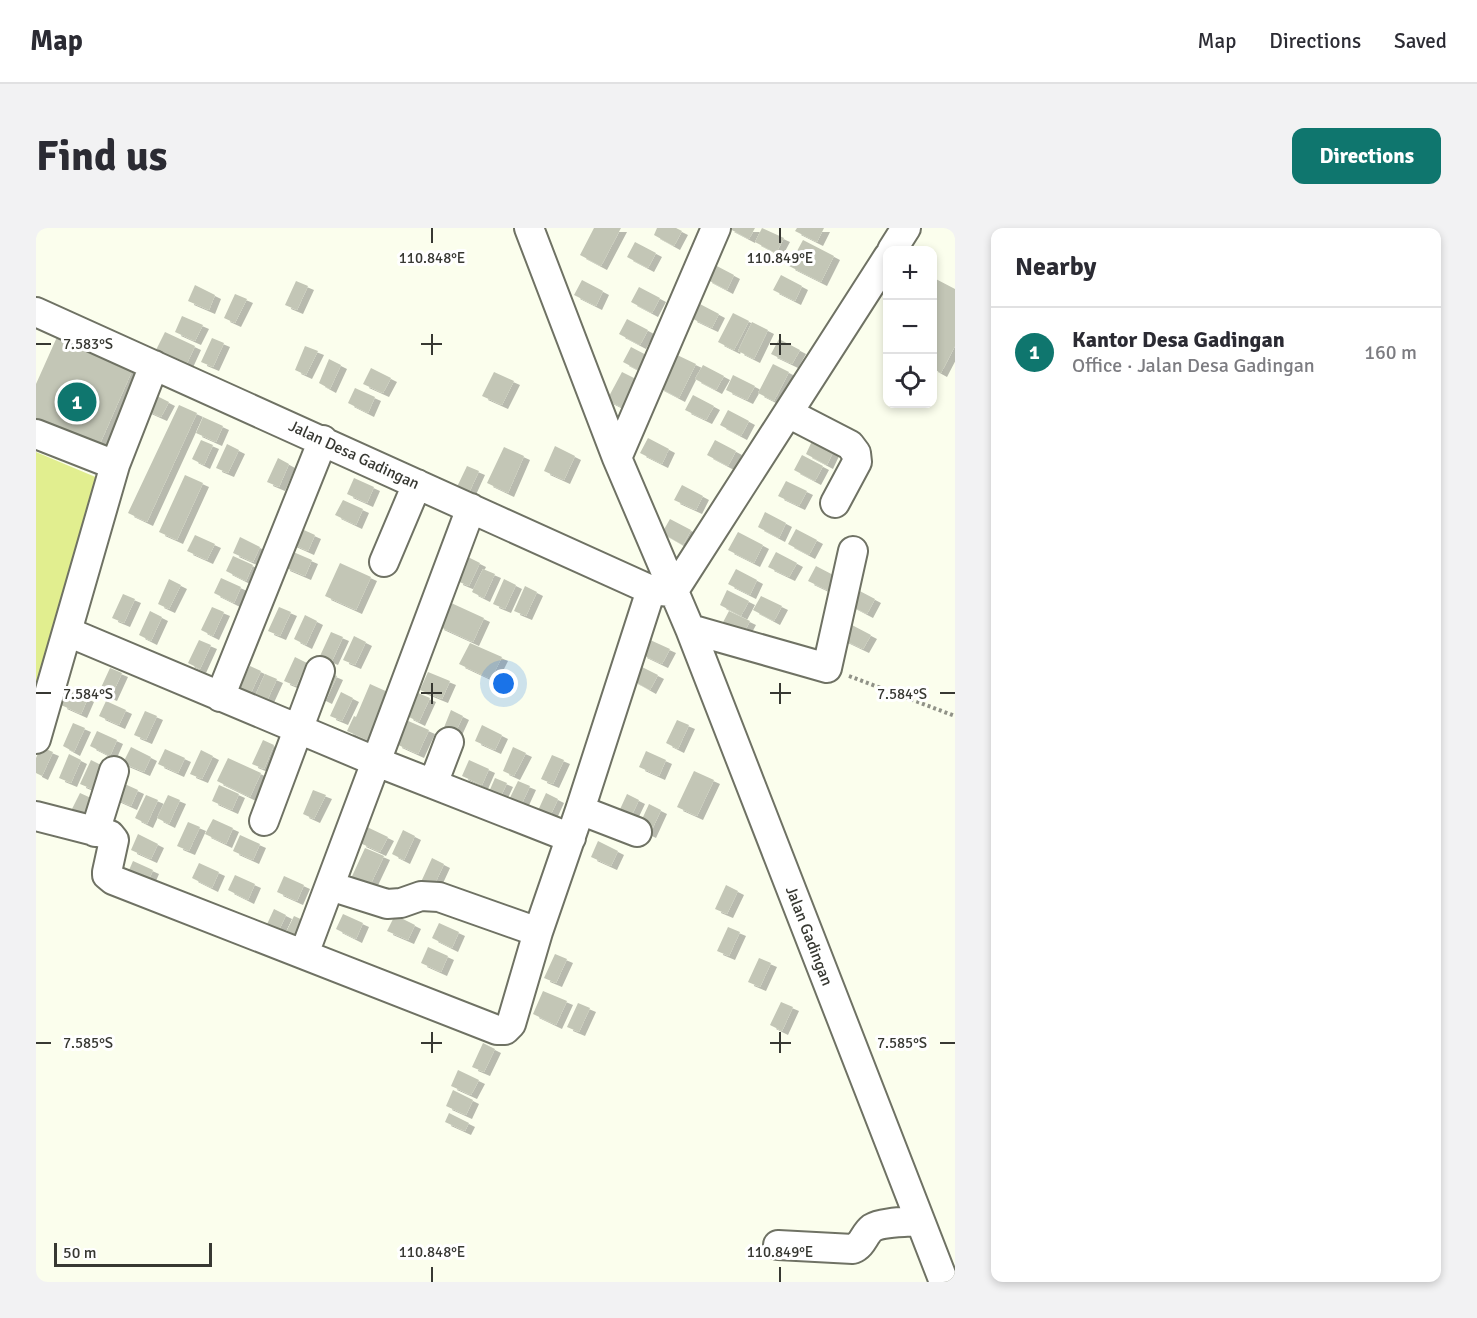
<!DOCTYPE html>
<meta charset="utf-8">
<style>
body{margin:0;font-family:Signika,sans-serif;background:#f2f2f3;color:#2b2b33}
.controls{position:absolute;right:18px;top:18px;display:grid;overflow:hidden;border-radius:12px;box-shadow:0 3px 9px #0003}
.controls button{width:54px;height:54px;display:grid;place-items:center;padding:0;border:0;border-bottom:2px solid #e1e1e2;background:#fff;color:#2b2b33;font:30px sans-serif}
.scale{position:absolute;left:18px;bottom:15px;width:158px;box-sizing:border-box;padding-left:6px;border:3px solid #373832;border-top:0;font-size:16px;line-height:21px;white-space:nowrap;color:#373832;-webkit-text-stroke:4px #fff;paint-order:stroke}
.you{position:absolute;left:468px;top:456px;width:21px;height:21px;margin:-15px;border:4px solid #fff;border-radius:50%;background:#1a73e8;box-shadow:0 0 0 9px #1a73e833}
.badge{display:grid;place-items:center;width:39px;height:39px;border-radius:50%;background:#0f766e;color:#fff;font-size:20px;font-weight:700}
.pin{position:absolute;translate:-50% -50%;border:3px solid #fff;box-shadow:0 2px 6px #0006}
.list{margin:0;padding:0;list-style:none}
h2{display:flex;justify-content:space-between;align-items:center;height:78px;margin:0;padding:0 24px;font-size:26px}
h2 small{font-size:20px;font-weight:400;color:#7c7c81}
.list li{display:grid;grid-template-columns:39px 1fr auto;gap:18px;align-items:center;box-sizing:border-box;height:90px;padding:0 24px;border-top:2px solid #e1e1e2}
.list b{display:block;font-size:22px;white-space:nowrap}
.list p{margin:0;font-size:20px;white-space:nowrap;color:#7c7c81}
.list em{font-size:20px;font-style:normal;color:#7c7c81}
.icon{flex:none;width:33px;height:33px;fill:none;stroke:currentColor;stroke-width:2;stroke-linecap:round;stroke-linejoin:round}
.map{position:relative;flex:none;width:919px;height:1054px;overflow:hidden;border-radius:12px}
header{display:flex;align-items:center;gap:36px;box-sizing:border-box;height:84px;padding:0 30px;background:#fff;border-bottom:2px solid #e1e1e2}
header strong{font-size:28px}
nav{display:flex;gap:33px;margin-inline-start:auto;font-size:21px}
.intro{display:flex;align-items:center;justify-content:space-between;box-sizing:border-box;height:144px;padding:0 36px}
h1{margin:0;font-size:42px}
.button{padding:15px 27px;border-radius:12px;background:#0f766e;color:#fff;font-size:21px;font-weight:700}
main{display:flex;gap:36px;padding:0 36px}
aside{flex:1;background:#fff;border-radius:12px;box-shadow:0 3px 9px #0003}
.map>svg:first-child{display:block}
.green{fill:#e1ee8f}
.building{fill:#c3c6b6;filter:url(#shadow)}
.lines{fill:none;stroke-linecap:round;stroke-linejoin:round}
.minor-casing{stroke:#6f7264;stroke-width:32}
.path{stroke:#909287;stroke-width:4;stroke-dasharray:3 3;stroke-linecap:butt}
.minor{stroke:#fff;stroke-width:28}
.ticks{fill:none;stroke:#373832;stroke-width:2}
.labels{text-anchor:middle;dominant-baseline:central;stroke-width:6;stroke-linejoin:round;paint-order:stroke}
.street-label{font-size:16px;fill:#373832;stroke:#fff}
.ticks-label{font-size:15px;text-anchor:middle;fill:#373832;stroke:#fff;stroke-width:6;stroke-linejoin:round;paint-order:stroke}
</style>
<header>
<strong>Map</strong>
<nav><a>Map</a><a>Directions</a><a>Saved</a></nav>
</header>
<div class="intro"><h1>Find us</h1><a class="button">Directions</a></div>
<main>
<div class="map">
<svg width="919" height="1054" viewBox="0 0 919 1054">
<defs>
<filter id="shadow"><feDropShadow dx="6" dy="4" stdDeviation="0" flood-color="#0004"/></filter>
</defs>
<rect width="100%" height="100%" fill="#fbfeed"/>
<path class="green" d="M0 224 69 253 0 478Z"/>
<path class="building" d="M558 0H585L565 38 544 27Z
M621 0H640L646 3 638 18 618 7Z
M692 0H719L713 11Z
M726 0 748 10 740 25 719 14Z
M761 0H788L781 14 759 3Z
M767 12 798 28 785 54 753 38Z
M599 14 620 25 612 40 591 29Z
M677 36 698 47 691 62 670 51Z
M745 47 766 58 759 73 737 62Z
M896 49 919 61V118L905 145 896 140Z
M546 52 567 63 560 78 538 67Z
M260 53 272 58 261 82 249 77Z
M159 57 179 67 173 82 152 73Z
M603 59 624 70 616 85 595 74Z
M199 66 211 71 199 95 188 90Z
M662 75 683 86 676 100 655 90Z
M697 85 713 93 698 122 682 114Z
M146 88 167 97 159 113 139 104Z
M591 91 612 102 604 117 583 106Z
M716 94 732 102 718 131 702 123Z
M129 104 159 118 148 142 117 128Z
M21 109 96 143 63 218 0 191V156Z
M176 110 188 115 177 139 165 134Z
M743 111 764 122 756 136 735 126Z
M269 118 282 123 270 147 259 142Z
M595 119 616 130 608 145 587 134Z
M639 126 660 136 643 170 622 159Z
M293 131 305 137 294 161 283 155Z
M737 136 753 144 738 173 722 165Z
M667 137 688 148 680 162 659 151Z
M335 140 355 150 347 165 327 156Z
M458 144 478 153 466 177 446 168Z
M586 144 602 152 587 180 571 172Z
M697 147 719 158 711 172 690 162Z
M319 160 339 169 332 185 312 175Z
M113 164 133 174 125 189 105 180Z
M657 167 678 178 670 192 649 182Z
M143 177 161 185 111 294 92 285Z
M692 182 713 193 705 208 684 197Z
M167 189 187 198 180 214 160 205Z
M612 210 633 221 626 236 604 225Z
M777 211 798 222 791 237 770 226Z
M165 212 177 217 168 237 156 231Z
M679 212 700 223 692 238 671 227Z
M191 216 203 222 192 245 180 240Z
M519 218 539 228 528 252 508 243Z
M468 219 488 228 472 265 451 255Z
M766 227 787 238 779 253 758 242Z
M242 230 253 236 243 259 231 254Z
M431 238 443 243 432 267 420 261Z
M149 247 167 255 141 312 123 304Z
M318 250 338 259 331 275 311 266Z
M750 253 771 263 763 278 742 268Z
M646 257 667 268 660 282 638 272Z
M307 272 327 281 320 297 299 287Z
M729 284 750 295 743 310 722 299Z
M634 291 655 302 647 317 626 305Z
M259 298 279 307 272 323 252 314Z
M760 301 781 312 773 327 752 316Z
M702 304 727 317 718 335 692 322Z
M159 307 179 316 171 332 151 323Z
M204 309 224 319 217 334 197 325Z
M255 323 276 332 269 348 248 339Z
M740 324 761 335 753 349 732 339Z
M197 328 217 337 210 353 190 343Z
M432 329 444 335 433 358 421 353Z
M304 335 335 349 320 382 289 368Z
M780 338 801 349 793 363 772 353Z
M447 341 459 346 448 370 436 364Z
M700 341 721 352 714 367 692 356Z
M185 350 205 359 198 375 178 365Z
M133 351 145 357 133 381 122 376Z
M468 351 480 357 469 381 457 376Z
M489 358 501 364 490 388 478 383Z
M818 360 839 371 831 386 810 375Z
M691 362 713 373 705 388 684 377Z
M87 366 99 371 88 395 76 390Z
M725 368 746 378 738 393 717 382Z
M413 374 448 390 437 414 402 398Z
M176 379 188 384 177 408 165 402Z
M243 379 255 384 244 408 232 403Z
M114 383 126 389 115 413 103 407Z
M693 383 714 393 706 408 685 398Z
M269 387 281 393 270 417 258 411Z
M814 396 835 407 827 421 806 411Z
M295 404 307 409 296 433 284 428Z
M318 408 330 414 319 437 307 432Z
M612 411 634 421 626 436 605 426Z
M163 412 175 417 164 441 152 435Z
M434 415 466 429 455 451 423 436Z
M259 429 271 435 260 458 248 453Z
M214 438 225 443 214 467 202 462Z
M604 438 622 447 614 462 596 452Z
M74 440 86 445 75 469 63 464Z
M289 443 301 448 290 472 278 466Z
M392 444 414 453 406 471 384 462Z
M229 446 241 451 230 475 218 470Z
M334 456 354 465 340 497 338 496 331 512 311 503 318 488 320 489Z
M32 461 52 470 45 486 25 477Z
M305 464 317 470 306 493 294 488Z
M382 465 394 470 383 494 371 488Z
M70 473 90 482 83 497 63 488Z
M415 482 427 488 416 512 405 507Z
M109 483 121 488 110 512 98 507Z
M370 492 393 502 382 526 360 516Z
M641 492 653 497 642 521 630 515Z
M37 495 49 500 38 524 27 518Z
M446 497 466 507 459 522 439 513Z
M61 503 81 512 74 528 54 518Z
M227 512 238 517 228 541 216 536Z
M5 519 17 524 6 548 0 545V530Z
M95 519 115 529 108 544 87 535Z
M477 519 490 525 478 548 467 543Z
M129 521 149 530 142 545 122 536Z
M165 522 177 528 166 551 154 546Z
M610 523 630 532 623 548 603 539Z
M33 526 45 532 35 555 23 550Z
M516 527 528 532 517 556 505 551Z
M192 530 225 545 214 569 181 553Z
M55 532 67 538 56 561 44 556Z
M433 532 453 541 446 557 426 548Z
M658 543 678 552 661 588 641 579Z
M459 550 471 555 460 579 449 573Z
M82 553 102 562 95 578 75 569Z
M482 553 494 558 483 582 471 576Z
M183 557 203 566 196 582 176 573Z
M277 562 290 567 278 591 267 586Z
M44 565 55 570 44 594 32 589Z
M510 565 522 571 511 595 499 589Z
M591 566 603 572 592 595 580 590Z
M110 567 122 572 111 596 99 590Z
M132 567 144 572 133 596 121 590Z
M613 576 625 582 614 606 602 600Z
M177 591 197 600 190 616 169 606Z
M152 594 164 599 153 623 141 618Z
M331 599 352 609 344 624 324 615Z
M367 602 379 608 368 632 356 626Z
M102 606 122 616 115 631 95 622Z
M204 607 224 616 217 632 197 623Z
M562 613 582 623 575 638 555 629Z
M329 620 348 628 330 666 312 657Z
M396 630 408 636 397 660 385 654Z
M97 633 117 642 110 658 90 649Z
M163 635 183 644 176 660 156 650Z
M199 647 219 656 212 672 192 662Z
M248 648 268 657 261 673 241 664Z
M690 657 702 663 691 686 679 681Z
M238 681 250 687 239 711 227 705Z
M307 686 327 695 320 711 300 701Z
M359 687 379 697 372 712 351 703Z
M258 688 269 693 258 717 246 712Z
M403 695 423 704 416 720 396 710Z
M692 699 704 704 693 728 681 723Z
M392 719 412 728 405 744 385 735Z
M519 726 531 731 520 755 508 750Z
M723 730 735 735 724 759 712 754Z
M507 763 531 773 520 797 497 786Z
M745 774 757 779 746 803 734 797Z
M542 775 554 780 543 804 531 799Z
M447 815 459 821 448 844 436 839Z
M422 842 443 852 435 867 415 858Z
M417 862 437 872 430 887 410 878Z
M413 885 433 895 429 903 409 894Z"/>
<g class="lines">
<defs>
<path id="minor" d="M493 0 581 230 654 401 908 1054
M856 22 870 0
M0 84 615 362 635 364
M752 185 814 217 820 225 821 234 799 275
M0 206 79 237
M581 230 680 0
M348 334 381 256
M637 364 852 29
M654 401 791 440 817 323
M32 404 341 534 535 610
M184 469 287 212
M0 511 79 237 118 137
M397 556 413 514
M544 582 601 604
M0 588 74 607 78 612 71 644V647L77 652 461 802H469L475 796 502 704 544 582 615 362
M228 593 284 443
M59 604 78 543
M294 658 351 676 365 675 385 668 403 669 502 704
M268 726 435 280
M742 1017 817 1021C827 1017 828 1006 836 1000 845 994 872 994 883 993"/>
</defs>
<use href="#minor" class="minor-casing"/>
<path class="path" d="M813 448 919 488"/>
<use href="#minor" class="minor"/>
</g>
<path class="ticks" d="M396 0V15M744 0V15M396 106V127M744 106V127M0 116H15M385 116H406M734 116H755M396 455V476M744 455V476M0 465H15M385 465H406M734 465H755M904 465H919M396 804V825M744 804V825M0 815H15M385 815H406M734 815H755M904 815H919M396 1039V1054M744 1039V1054"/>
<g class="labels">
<g class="street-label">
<text transform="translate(318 227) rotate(25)">Jalan Desa Gadingan</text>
<text transform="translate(773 708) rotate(69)">Jalan Gadingan</text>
</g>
</g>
<g class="ticks-label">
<text x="396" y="35">110.848°E</text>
<text x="744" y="35">110.849°E</text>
<text x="52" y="121">7.583°S</text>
<text x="52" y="471">7.584°S</text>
<text x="866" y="471">7.584°S</text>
<text x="52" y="820">7.585°S</text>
<text x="866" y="820">7.585°S</text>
<text x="396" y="1029">110.848°E</text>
<text x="744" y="1029">110.849°E</text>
</g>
</svg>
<div class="controls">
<button>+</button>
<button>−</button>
<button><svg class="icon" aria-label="locate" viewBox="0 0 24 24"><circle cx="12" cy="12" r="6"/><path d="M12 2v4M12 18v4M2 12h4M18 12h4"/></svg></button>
</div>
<div class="scale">50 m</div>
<div class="you"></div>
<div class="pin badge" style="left:41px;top:174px">1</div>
</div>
<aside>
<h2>Nearby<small></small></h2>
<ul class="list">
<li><span class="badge">1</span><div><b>Kantor Desa Gadingan</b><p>Office · Jalan Desa Gadingan</p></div><em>160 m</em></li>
</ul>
</aside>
</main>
